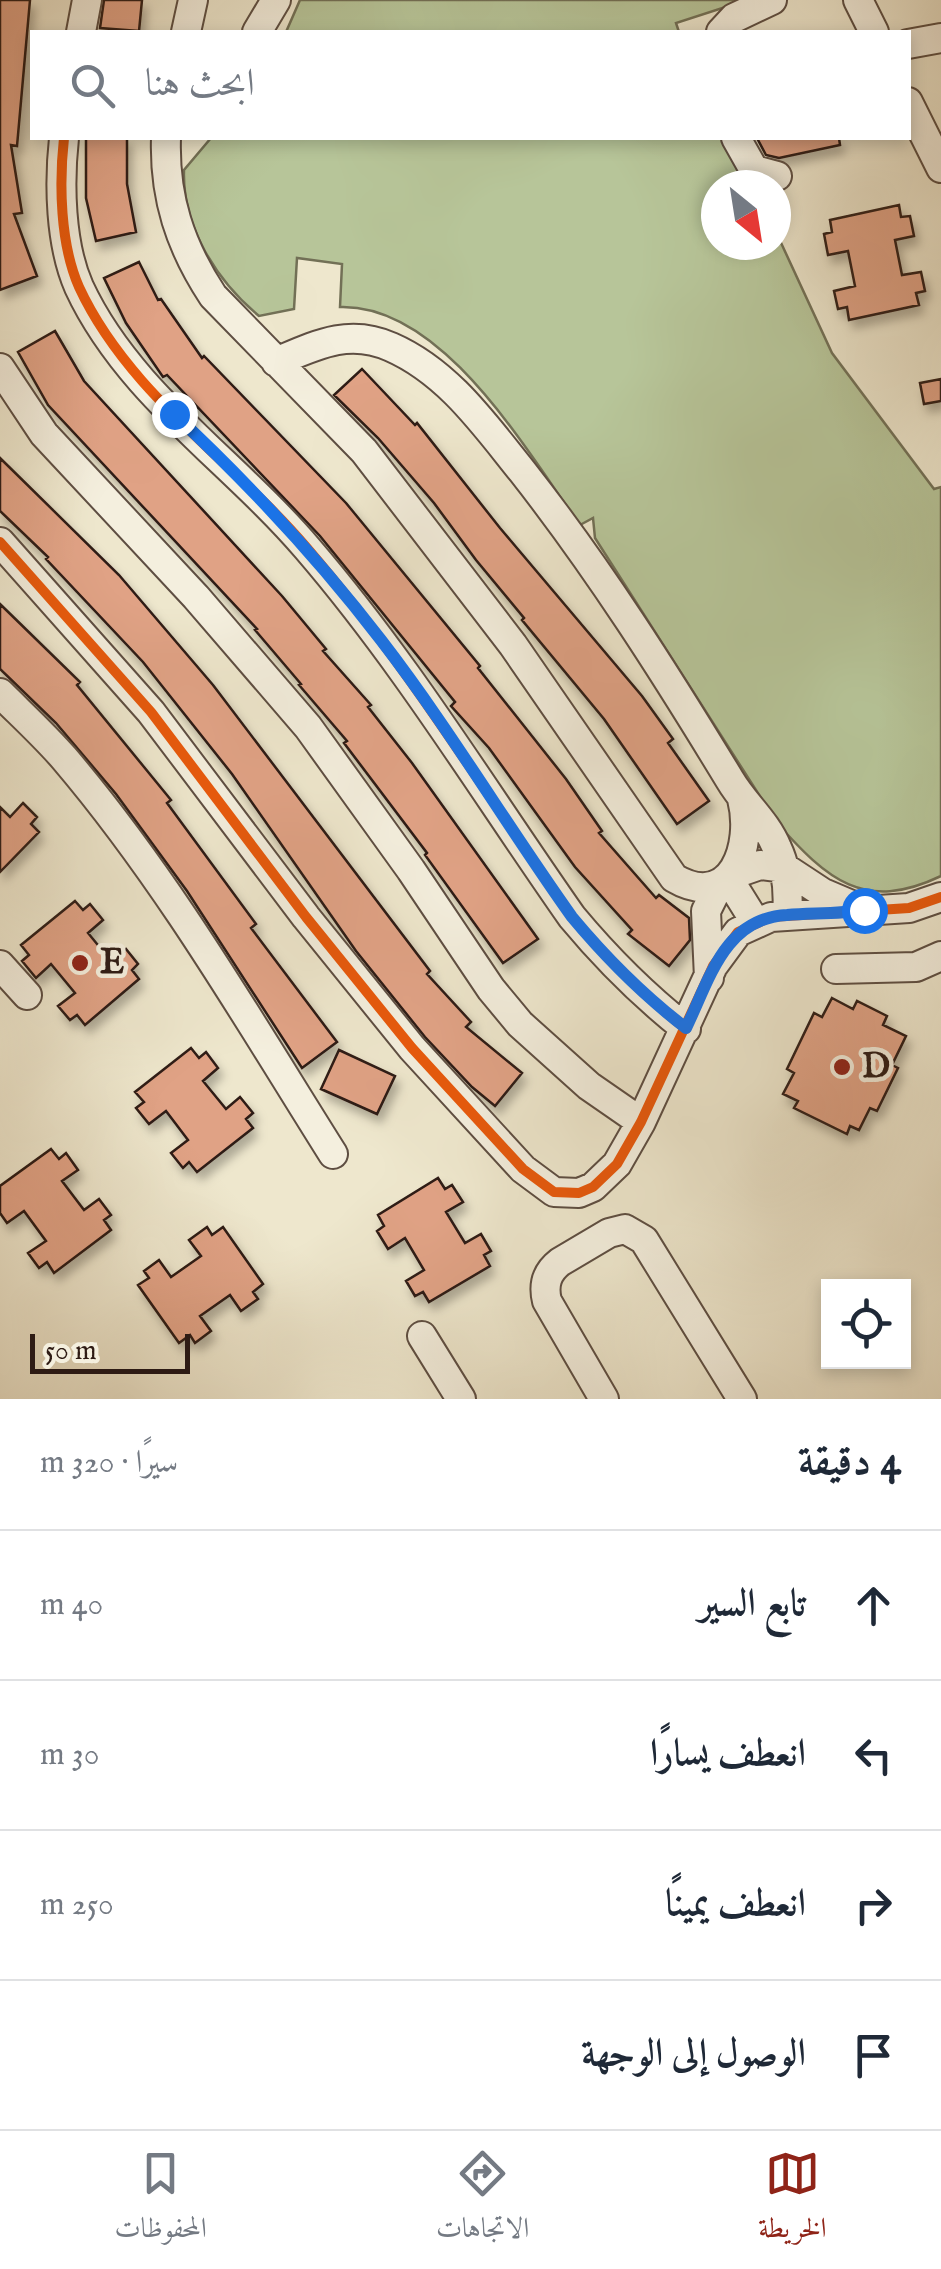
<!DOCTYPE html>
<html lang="ar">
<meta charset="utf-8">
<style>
body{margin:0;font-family:"IM FELL English",Amiri,serif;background:#f2f2f3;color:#1f2937;direction:rtl}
.controls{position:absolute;right:30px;bottom:30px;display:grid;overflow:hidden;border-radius:0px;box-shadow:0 5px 15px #0003}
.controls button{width:90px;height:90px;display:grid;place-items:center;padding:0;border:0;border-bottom:2px solid #e0e1e3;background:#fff;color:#1f2937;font:50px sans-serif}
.compass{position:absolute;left:701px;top:170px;width:90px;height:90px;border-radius:50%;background:#fff;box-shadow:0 5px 15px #0003;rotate:150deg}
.scale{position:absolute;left:30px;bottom:25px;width:160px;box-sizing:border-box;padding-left:10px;border:5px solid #2e1b14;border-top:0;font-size:28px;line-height:35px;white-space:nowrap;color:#2e1b14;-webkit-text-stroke:8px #f4efde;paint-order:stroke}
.stop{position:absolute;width:30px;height:30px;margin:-22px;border:8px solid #1a73e8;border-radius:50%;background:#fff}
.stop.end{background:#1a73e8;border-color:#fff;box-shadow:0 2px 10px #0008}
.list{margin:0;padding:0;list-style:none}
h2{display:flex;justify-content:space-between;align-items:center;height:130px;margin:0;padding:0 40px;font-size:42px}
h2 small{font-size:32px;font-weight:400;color:#747a83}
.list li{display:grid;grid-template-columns:65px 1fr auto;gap:30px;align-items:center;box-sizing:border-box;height:150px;padding:0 40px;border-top:2px solid #e0e1e3}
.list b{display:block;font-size:38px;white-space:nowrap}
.list em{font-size:32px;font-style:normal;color:#747a83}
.icon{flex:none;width:55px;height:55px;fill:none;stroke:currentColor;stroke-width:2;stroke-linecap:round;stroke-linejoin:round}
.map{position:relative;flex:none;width:941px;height:1399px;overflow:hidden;direction:ltr}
.search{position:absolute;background:#fff;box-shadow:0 5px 15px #0003;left:30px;right:30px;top:30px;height:110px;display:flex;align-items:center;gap:25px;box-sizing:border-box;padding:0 35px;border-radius:0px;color:#747a83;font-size:38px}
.sheet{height:730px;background:#fff}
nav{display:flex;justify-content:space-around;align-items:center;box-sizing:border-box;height:140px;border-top:2px solid #e0e1e3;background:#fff;font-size:28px;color:#747a83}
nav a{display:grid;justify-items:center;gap:5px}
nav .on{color:#8f2418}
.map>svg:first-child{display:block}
.green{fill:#b7c599;stroke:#727056;stroke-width:2.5}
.building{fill:#e0a285;stroke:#2e1b14;stroke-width:2.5;filter:url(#shadow)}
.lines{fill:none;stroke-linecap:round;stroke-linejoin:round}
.minor-casing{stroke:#5e4e42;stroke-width:32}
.minor{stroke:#f4efde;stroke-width:28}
.cycleway-casing{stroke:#f4efde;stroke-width:16}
.cycleway{stroke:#e8590c;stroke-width:10}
.route{stroke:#1a73e8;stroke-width:12}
.poi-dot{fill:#8f2418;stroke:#f4efde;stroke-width:4}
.labels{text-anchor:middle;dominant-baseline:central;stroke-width:9;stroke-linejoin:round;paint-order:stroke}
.poi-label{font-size:35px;font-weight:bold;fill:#2e1b14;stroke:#f4efde;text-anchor:start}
</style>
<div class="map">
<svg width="941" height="1399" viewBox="0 0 941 1399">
<defs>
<filter id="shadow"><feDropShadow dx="4.5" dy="8" stdDeviation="5" flood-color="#0004"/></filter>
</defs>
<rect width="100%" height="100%" fill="#eee7cd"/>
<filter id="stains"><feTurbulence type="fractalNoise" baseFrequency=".002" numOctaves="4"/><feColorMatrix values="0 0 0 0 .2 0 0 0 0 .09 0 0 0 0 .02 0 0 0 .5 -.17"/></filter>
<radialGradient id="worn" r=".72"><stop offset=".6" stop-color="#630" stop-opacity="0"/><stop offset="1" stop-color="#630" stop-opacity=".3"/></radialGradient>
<path class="green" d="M300 0H747L676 23 679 32H286Z
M211 138H728L750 185H716V245H776V232L832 353 934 489 941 487V876C864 913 827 879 777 823L595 538 593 518 580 525C526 451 443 304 340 307L342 264 297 258 294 309 259 316C217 281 182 227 184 170Z"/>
<path class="building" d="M0 0H30L17 146 11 145 22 213 14 214 37 276 0 290Z
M104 0H142L139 31 100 28Z
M86 138H127V184L136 232 96 241 86 198Z
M757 138H839L840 145 779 158 766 155Z
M899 205 901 217 910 216 914 236 895 240 902 275 921 272 925 291 916 293 919 305 849 320 847 307 838 309 834 291 855 286 848 251 828 255 824 234 832 232 830 220Z
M139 262 158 300 161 299 202 358 204 356 346 503 480 666 478 668 566 779 602 831 599 833 656 898 659 895 689 918 690 940 669 966 628 934 632 930 575 867 489 748 451 706 455 702 320 536 167 375 163 377 126 323 104 278Z
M55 331 84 381 282 596 326 649 323 651 371 705 368 707 412 763 538 939 503 963 425 855 427 853 344 743 347 741 299 685 301 684 255 630 257 629 48 405 18 352Z
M362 369 415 425 417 423 500 528 642 696 673 739 668 743 709 801 677 824 604 719 522 620 524 618 476 560 434 503 378 438 334 395Z
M941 379V401L924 404 920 383Z
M0 458 119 575 213 685 430 971 427 974 471 1022 466 1027 522 1073 495 1106 472 1087 425 1037 356 951 232 774 143 662 46 559 48 557 0 511Z
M0 604 80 682 77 685 171 800 167 803 256 924 251 928 337 1042 302 1068 187 891 116 794 56 723 0 669Z
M23 803 37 817 31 824 39 832 0 872V807L10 817Z
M75 901 83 910 90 904 103 920 88 933 111 961 126 949 138 964 132 970 139 979 85 1025 77 1015 70 1020 58 1006 75 993 51 964 36 978 22 961 29 955 21 945Z
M832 998 853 1009 857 1001 887 1016 883 1025 906 1036 892 1065 898 1068 877 1111 870 1108 859 1130 850 1126 847 1134 794 1108 798 1101 783 1094 794 1073 787 1069 814 1013 822 1017Z
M191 1048 199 1058 206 1052 218 1068 203 1081 226 1109 240 1097 253 1113 246 1119 253 1128 197 1172 189 1162 183 1168 171 1153 188 1140 166 1111 149 1124 136 1108 144 1102 135 1092Z
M339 1050 395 1076 377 1114 321 1089Z
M51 1149 59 1159 66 1153 78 1170 62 1181 84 1210 99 1199 111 1215 104 1220 111 1230 54 1273 47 1262 39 1268 28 1253 46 1241 24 1211 7 1223 0 1213V1186Z
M438 1178 445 1189 452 1185 463 1202 446 1212 465 1243 481 1234 491 1251 484 1255 490 1266 429 1302 423 1292 415 1296 406 1281 424 1270 405 1238 388 1249 377 1231 384 1226 378 1215Z
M207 1227 212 1235 223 1227 263 1284 253 1292 258 1299 241 1311 230 1295 200 1316 211 1331 195 1343 190 1335 179 1343 138 1285 149 1278 144 1271 159 1260 171 1277 201 1256 189 1240Z"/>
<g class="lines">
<defs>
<path id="minor" d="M858 0 874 32
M81 32 87 0
M186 32 193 0
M257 32 276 0
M721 32 734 18 772 0
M908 44 941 38
M908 102 941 168
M64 138C59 183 60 244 79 287 128 393 233 461 307 548 406 663 485 793 572 917 607 959 643 995 686 1029
M166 138C164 197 180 246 213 296L364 451 513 645 674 878C732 912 754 845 742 799
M736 138 754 170 777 176
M276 362C316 345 349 328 391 347 448 372 484 424 522 471 599 569 665 673 730 780 744 804 766 821 777 848 787 869 789 891 787 915
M0 368 44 434 196 597 308 727 411 870 491 989 520 1024 589 1086 641 1122
M0 542 151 712 306 917 412 1048 523 1169 554 1192 579 1193 593 1187 617 1164 641 1122 713 966 738 932 771 917 909 908 941 897
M0 693C21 714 44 735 64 758 167 879 248 1019 333 1154
M728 878 756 923
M0 965 27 995
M836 969 916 967 941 956
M709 978 706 911 718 887 737 873 760 865 785 868 823 893 863 910
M422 1336 461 1399
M604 1399 547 1301C543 1285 547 1272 560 1262L609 1233 625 1229 644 1240 742 1399"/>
</defs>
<use href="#minor" class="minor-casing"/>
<use href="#minor" class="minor"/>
<defs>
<path id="cycleway" d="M64 138C59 183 60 244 79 287 128 393 233 461 307 548 406 663 485 793 572 917 607 959 643 995 686 1029
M0 542 151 712 306 917 412 1048 523 1169 554 1192 579 1193 593 1187 617 1164 641 1122 713 966 738 932 771 917 909 908 941 897"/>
</defs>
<use href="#cycleway" class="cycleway-casing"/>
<use href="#cycleway" class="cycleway"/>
</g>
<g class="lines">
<path class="route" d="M174 414C249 484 318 558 381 640 449 728 507 826 572 917 607 959 643 995 686 1028 709 981 724 918 787 915 813 913 838 914 864 910"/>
</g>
<g class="poi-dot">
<circle cx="80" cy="963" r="10"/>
<circle cx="842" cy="1067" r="10"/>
</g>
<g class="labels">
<g class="poi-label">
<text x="100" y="963">E</text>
<text x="862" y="1067">D</text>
</g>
</g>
<rect width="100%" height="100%" filter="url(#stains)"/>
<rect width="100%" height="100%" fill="url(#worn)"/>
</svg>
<div class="controls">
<button><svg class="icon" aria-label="locate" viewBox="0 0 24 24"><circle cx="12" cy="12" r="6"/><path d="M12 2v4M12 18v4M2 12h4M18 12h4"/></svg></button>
</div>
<svg class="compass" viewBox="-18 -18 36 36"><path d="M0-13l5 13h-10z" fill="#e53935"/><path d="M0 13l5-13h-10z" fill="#747a83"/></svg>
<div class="scale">50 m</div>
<div class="stop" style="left:864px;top:910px"></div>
<div class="stop end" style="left:174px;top:414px"></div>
<div class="search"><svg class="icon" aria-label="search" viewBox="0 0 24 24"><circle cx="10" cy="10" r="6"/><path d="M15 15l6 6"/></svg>ابحث هنا</div>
</div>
<section class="sheet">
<h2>4 دقيقة<small>سيرًا · 320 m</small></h2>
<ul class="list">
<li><svg class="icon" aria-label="ahead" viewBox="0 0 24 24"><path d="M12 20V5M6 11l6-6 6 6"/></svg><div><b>تابع السير</b></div><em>40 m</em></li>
<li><svg class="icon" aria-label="left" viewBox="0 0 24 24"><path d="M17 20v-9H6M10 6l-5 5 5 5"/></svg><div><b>انعطف يسارًا</b></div><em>30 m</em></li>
<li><svg class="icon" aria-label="right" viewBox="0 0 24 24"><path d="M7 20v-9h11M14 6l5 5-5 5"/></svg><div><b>انعطف يمينًا</b></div><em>250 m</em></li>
<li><svg class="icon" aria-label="arrive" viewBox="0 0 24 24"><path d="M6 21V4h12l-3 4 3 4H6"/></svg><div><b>الوصول إلى الوجهة</b></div></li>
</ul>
</section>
<nav>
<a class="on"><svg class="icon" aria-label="map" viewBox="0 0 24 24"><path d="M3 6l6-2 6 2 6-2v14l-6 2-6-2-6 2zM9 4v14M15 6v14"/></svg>الخريطة</a>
<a><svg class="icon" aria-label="directions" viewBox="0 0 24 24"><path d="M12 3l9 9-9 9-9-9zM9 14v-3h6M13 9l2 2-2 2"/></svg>الاتجاهات</a>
<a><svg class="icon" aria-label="saved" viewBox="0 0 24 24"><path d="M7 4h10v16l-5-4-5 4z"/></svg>المحفوظات</a>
</nav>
